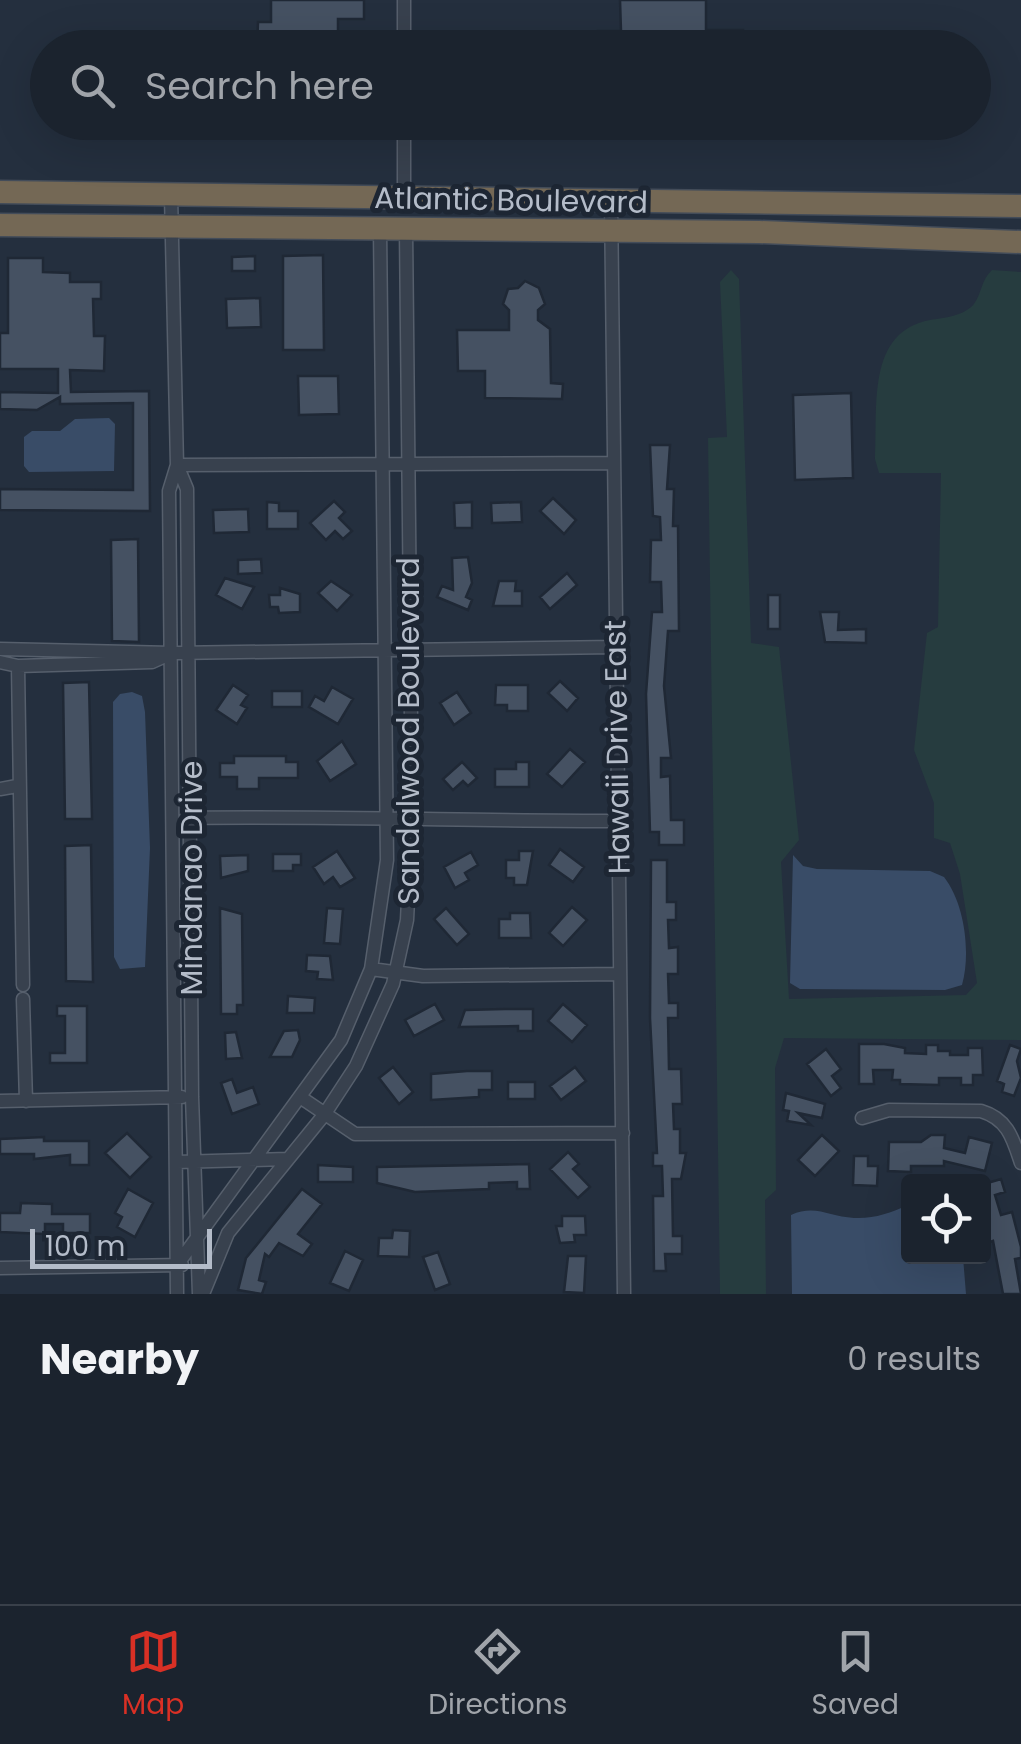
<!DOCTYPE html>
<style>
body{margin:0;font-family:Poppins,sans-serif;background:#282f3a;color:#f1f3f6}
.controls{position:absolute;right:30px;bottom:30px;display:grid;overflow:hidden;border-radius:10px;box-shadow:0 10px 40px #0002}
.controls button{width:90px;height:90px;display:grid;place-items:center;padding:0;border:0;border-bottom:2px solid #39404a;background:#1b232e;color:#f1f3f6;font:50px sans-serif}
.scale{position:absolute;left:30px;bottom:25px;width:182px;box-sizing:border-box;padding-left:10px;border:5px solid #b4bcc9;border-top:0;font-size:28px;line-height:35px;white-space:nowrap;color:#b4bcc9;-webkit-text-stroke:8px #1d2633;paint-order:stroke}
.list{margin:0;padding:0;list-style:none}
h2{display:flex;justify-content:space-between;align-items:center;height:130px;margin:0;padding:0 40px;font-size:42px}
h2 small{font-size:32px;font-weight:400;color:#a0a4aa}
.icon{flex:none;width:55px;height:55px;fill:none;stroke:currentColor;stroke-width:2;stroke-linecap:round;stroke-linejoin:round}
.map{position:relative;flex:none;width:1021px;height:1294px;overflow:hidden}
.search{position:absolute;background:#1b232e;box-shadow:0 10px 40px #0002;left:30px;right:30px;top:30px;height:110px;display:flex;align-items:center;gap:25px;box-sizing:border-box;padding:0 35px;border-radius:55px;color:#a0a4aa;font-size:38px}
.sheet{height:310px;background:#1b232e}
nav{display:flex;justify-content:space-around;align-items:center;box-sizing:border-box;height:140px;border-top:2px solid #39404a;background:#1b232e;font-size:28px;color:#a0a4aa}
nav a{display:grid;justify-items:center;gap:5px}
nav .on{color:#d93025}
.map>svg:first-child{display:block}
.green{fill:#263c3f}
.water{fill:#394c67}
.building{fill:#455162;stroke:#1f2835;stroke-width:2.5}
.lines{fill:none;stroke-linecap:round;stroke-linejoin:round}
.street-casing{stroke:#565f6c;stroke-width:15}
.highway-casing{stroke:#434c59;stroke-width:25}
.street{stroke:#38414e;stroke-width:12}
.highway{stroke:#746855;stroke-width:22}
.labels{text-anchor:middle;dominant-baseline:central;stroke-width:10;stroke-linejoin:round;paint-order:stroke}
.street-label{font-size:30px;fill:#b4bcc9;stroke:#1d2633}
</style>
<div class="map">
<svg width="1021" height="1294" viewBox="0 0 1021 1294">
<rect width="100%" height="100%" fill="#242f3e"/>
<path class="green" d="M731 270 739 279 751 643 779 647 799 840 781 862 789 999 966 995 977 983 960 874 950 843 934 838V803L914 750 927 633 938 627 941 473H879L875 459C878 407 866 332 930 320 944 318 964 316 974 304 982 293 981 280 992 270L1021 272V1040L784 1038 775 1068 776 1190 765 1200 766 1294H720L708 438 727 437 720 282Z"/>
<path class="water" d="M109 418 115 424 114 471 29 472 24 466V437L32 431H60L75 419Z
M132 692 142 696 145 712 150 848 145 967 120 969 114 957 113 702 120 694Z
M793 855 803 866 817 869 930 871 944 877C965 904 971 953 962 985L945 990 800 989 790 983Z
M908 1205V1256L963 1257 966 1294H792L791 1215C816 1204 829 1217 854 1218 874 1219 890 1213 908 1205Z"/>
<path class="building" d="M271 0H364V19H338V48H257L258 22H271Z
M620 0H706V30H743V48H598V31H621Z
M323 255 324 350H283V256Z
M255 256V271H232V257Z
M8 258H43V272L70 273V282H101V299H93L94 336H105L104 371 70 370 71 392 149 391 150 511 0 510V489L133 490V403L60 404V397L37 410 0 409V392L58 393V369H0V333H8Z
M525 281 539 288 545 304 538 310V320L550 329 551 383 563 384 562 399 485 398V371H458L457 330H509V310L503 304 508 289 518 288Z
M260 298 261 327 227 328 226 299Z
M298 376H338L339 414 299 415Z
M851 393 853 478 795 480 793 395Z
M650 445H670L667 489H674L673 526H678L679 631H668L664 686 671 758H661V777L670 776 671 820H684V845H659V832H650L646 694 652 612H662L661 582H650L651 540H661L660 517 653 516Z
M553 498 576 520 564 534 540 511Z
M334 501 345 512 339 518 352 531 343 539 335 531 326 540 310 523Z
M267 502 279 503V511H298V529H267Z
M472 502V528H455L454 503Z
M521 502 522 522 492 523 491 503Z
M248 509 249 532 214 533 213 510Z
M138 539 139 642 112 641 111 540Z
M468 557 472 583 466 597 472 600 468 610 437 597 442 586 453 590 452 558Z
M261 559 262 573 238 574V560Z
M567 573 577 585 550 609 540 597Z
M225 578 254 587 242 609 216 595Z
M331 581 352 595 337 611 318 593Z
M499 581H516L515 591H522V606H493Z
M280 588 300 594V612L279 613 278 607H270L269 595H280Z
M768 595H780V629H768Z
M820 612H839L838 630 866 629V643L825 642Z
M560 681 578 698 567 711 548 693Z
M89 682 92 819H65L63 683Z
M233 685 248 695 241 705 247 708 237 724 216 710Z
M496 685H528V711H507V705H495Z
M332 687 353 699 338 724 309 707 315 696 324 701Z
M272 691H302V707H272Z
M457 692 471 713 454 725 440 703Z
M342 741 356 764 330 781 317 761Z
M570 749 585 762 562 787 547 774Z
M234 756H286V762H298V778H259V789H237V777H220V763H234Z
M462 762 477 778 468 786 463 781 453 790 443 779Z
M516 762H529V787H495V769H516Z
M91 845 93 982 66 981 65 846Z
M560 849 584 867 573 882 549 865Z
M337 851 355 878 340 887 333 877 324 884 313 867Z
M519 851H533L527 885H514V878H506V860H519Z
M471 852 478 865 465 873 469 880 455 888 444 867Z
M273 854H301V865H293V871H273Z
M248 855V871L221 878 220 856Z
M651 860H667V902H676V920H668L669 948 678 947V974H668L669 1003H678V1018H668L669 1069H681L682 1104H673L674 1129H680V1153H686L681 1179H672L673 1236H682V1254H665L666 1271H654L653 1196H663L662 1166H653V1153H657L650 1018Z
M572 907 587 920 563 946 549 933Z
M220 908 242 914 243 1005H237V1014H221Z
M327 908 343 909 340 944 324 943Z
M446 908 469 934 457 945 434 919Z
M510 913H530L531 938H499V919H510Z
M307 955 330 956 333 980 317 979 318 972 306 971Z
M288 996 315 998 314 1013H287Z
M435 1004 444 1020 414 1036 405 1020Z
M563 1004 587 1025 572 1042 548 1021Z
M57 1006H87V1063H50V1053H65V1016H57Z
M505 1009H533V1031H518V1026L459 1027 465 1010Z
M298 1030 300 1040 292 1057H270L284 1031Z
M236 1032 242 1058 226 1059 225 1033Z
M859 1044H884L905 1048V1053L926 1054V1045H938V1051H950V1055H968V1048H982L983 1075H973V1085H961V1078H939V1085L900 1084V1080H892L893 1070H873L874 1084H859Z
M1010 1045 1021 1049 1017 1061 1021 1078 1014 1096 1002 1092 1004 1084 997 1081Z
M826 1049 841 1069 832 1076 841 1088 831 1096 807 1064Z
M393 1067 413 1092 399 1104 379 1078Z
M575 1067 586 1081 561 1100 550 1086Z
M467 1071H492V1090H479V1097L431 1100V1074Z
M232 1079 237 1093 253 1087 259 1104 232 1114 221 1083Z
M508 1082H535V1099H508Z
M786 1093 825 1104 822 1118 798 1113 811 1125 787 1121 789 1111 783 1110Z
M127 1133 151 1157 130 1178 105 1153Z
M822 1135 839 1151 815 1176 798 1160Z
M931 1135H945L944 1148 965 1153 969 1137 992 1143 985 1171 944 1161V1166H911V1172L888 1171 889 1142H921Z
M44 1137V1141H89V1165H70V1155L34 1159V1154H0V1139Z
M568 1152 579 1164 573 1169 590 1187 578 1198 550 1169Z
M854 1156H868V1166H878L877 1186 853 1185Z
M529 1164 530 1189H517V1182L489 1183V1189L415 1192 377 1183V1167Z
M318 1165 353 1167V1182H318Z
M1001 1179 1005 1192 995 1195 1001 1215 1012 1212 1021 1247V1258L1015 1259 1021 1294H1003L993 1241 984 1244V1184Z
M128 1189 153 1203 135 1237 117 1227 122 1217 115 1213Z
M302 1189 322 1204 298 1234 312 1244 303 1256 279 1243 269 1257 265 1254 259 1280 266 1282 262 1294 238 1290 246 1258Z
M21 1203 52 1204V1214H90V1233H63V1224H45V1234L0 1232V1213H20Z
M562 1216H585L586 1235H574L575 1242 560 1243 556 1226H562Z
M393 1230 410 1231 409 1257 378 1256 379 1238H392Z
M345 1251 363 1260 349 1291 330 1283Z
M438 1252 450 1284 435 1290 423 1257Z
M568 1256H586L584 1293 564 1292Z"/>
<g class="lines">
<defs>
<path id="street" d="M404 48V0
M404 122V197
M171 195 177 465 169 491 177 1294
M611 199 624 1294
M177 465 187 489 192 1097 199 1294
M177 465 614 463
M0 649 172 653 615 647
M0 662 18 666 152 662 172 653
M18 666 23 985
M0 789 17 786
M186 818C331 816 474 821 618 821
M371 969 423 976 619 974
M23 999 26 1101
M303 1099 355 1134 623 1133
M0 1101 182 1097
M862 1118 889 1110 981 1111C1008 1119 1013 1139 1021 1163
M177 1162 287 1159
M177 1265 341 1040 371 969 387 860 380 229
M0 1268 182 1265
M203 1294 228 1233 324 1115 356 1066 393 984 407 920 412 818 406 229"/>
<path id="highway" d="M0 192 1021 206
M0 225 759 232 1021 242"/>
</defs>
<use href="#street" class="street-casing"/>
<use href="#highway" class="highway-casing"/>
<use href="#street" class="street"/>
<use href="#highway" class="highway"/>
</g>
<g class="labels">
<g class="street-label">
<text transform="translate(511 200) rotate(1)">Atlantic Boulevard</text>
<text transform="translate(408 731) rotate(-90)">Sandalwood Boulevard</text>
<text transform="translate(617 747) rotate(-91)">Hawaii Drive East</text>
<text transform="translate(191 878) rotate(-90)">Mindanao Drive</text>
</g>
</g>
</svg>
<div class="controls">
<button><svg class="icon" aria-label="locate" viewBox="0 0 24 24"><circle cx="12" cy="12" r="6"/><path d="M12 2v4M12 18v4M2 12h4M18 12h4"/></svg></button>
</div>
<div class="scale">100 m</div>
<div class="search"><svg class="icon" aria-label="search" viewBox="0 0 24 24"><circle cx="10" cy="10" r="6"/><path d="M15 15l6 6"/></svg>Search here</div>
</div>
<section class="sheet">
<h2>Nearby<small>0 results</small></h2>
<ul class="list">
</ul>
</section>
<nav>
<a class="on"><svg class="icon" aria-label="map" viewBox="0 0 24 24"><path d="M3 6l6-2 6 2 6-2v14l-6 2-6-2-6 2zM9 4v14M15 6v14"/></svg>Map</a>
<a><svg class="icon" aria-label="directions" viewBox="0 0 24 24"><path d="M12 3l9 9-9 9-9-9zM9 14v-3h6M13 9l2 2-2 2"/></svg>Directions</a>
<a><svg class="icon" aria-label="saved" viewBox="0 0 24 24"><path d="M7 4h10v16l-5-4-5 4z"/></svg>Saved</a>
</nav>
